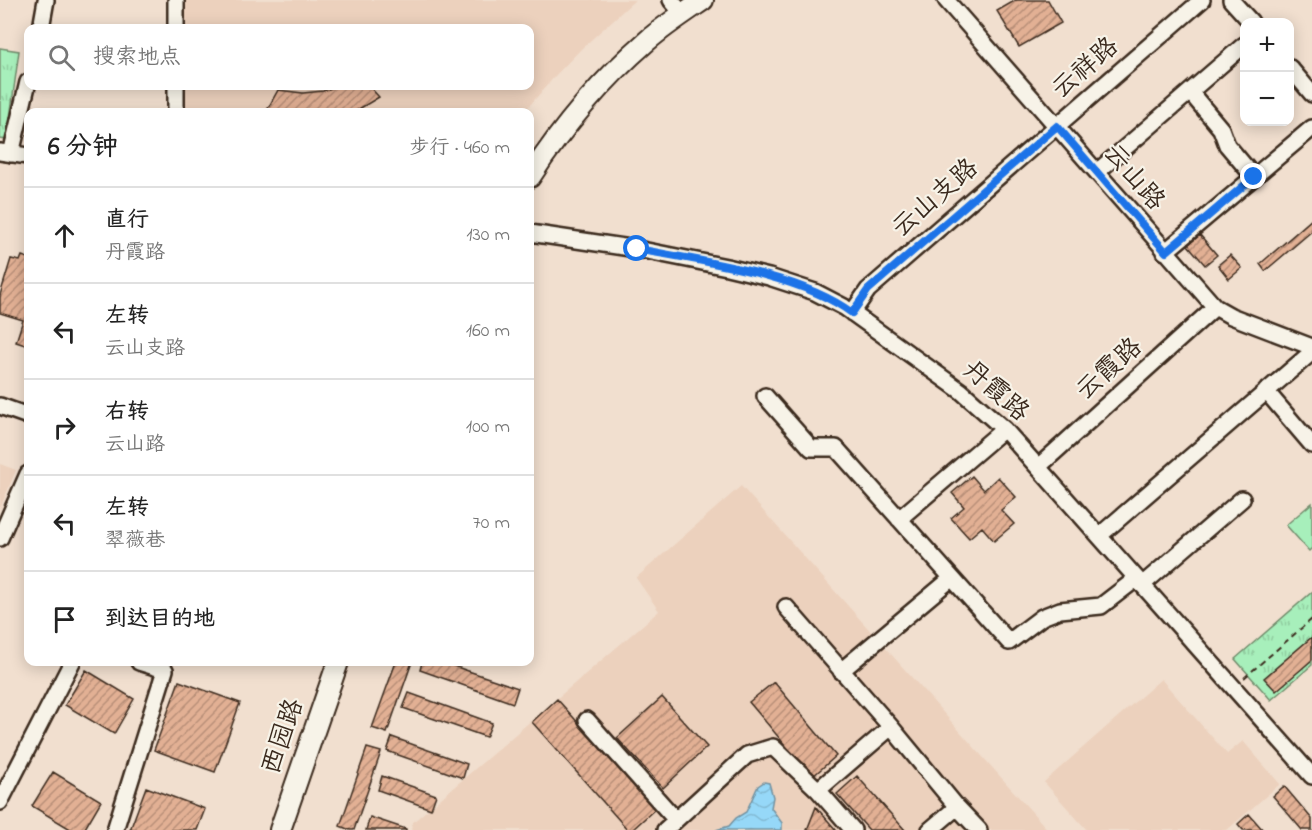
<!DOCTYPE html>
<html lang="zh">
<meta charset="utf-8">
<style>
body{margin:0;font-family:"Indie Flower","LXGW WenKai TC",sans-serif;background:#f2f2f2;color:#222}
.controls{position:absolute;right:18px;top:18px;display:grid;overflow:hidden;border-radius:12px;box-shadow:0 3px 15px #0003}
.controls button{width:54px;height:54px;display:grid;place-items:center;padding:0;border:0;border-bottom:2px solid #e0e0e0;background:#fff;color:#222;font:30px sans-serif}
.stop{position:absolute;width:18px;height:18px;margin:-14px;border:4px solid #1a73e8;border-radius:50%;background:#fff}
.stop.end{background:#1a73e8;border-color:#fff;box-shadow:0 2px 6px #0008}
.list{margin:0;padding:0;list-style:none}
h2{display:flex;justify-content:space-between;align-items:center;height:78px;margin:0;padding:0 24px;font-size:26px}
h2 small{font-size:20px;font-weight:400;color:#767676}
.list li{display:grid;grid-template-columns:39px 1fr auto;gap:18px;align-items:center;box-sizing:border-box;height:96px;padding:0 24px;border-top:2px solid #e0e0e0}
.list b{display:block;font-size:22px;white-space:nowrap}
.list p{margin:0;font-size:20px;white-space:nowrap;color:#767676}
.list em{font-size:20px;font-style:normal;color:#767676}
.icon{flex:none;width:33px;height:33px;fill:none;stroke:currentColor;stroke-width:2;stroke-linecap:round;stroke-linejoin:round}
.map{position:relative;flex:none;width:1312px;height:830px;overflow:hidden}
.search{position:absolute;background:#fff;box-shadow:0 3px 15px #0003;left:24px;top:24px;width:510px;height:66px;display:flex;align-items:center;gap:15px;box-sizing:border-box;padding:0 21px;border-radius:12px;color:#767676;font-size:22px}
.panel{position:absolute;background:#fff;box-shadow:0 3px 15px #0003;left:24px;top:108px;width:510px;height:558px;border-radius:12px}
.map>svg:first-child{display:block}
.built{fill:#ecd1bd}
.grass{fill:url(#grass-tufts);stroke:#718c6c;stroke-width:1.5}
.garden{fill:#a7efbb;stroke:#718c6c;stroke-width:1.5}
.water{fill:url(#water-waves);stroke:#7292a1;stroke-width:1.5}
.building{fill:url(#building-hatch);stroke:#3b2a1e;stroke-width:1.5}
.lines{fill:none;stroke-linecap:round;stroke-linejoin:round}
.minor-casing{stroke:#3b2a1e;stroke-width:20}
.major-casing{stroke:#3b2a1e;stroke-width:24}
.path{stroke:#3b2a1e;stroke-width:2;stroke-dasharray:6 4.5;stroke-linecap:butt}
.minor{stroke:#f7f3e8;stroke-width:15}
.major{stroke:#f7f3e8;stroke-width:20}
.route{stroke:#1a73e8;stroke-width:8}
.labels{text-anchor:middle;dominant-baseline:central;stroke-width:4.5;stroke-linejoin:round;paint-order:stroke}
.street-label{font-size:26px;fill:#3b2a1e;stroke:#f7f3e8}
</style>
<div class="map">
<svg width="1312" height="830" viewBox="0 0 1312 830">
<defs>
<pattern id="grass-tufts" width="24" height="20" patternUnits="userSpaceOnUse" patternTransform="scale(1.5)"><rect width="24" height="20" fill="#a7efbb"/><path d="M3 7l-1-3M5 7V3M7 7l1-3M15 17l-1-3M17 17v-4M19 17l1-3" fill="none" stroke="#91cda0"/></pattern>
<pattern id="water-waves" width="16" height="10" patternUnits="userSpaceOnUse" patternTransform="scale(1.5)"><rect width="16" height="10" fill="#96d8f8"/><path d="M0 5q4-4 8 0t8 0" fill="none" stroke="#82bad4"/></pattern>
<pattern id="building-hatch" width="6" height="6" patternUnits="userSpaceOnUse" patternTransform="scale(1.5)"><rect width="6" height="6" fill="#e2b094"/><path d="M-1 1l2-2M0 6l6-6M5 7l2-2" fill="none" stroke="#b88f78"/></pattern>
</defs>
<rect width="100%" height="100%" fill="#f1dfcf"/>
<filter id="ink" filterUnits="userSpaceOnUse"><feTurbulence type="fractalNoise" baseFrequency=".0167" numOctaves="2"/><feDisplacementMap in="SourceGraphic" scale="12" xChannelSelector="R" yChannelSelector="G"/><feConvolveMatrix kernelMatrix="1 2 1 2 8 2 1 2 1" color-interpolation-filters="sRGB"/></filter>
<g filter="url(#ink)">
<path class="built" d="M182 0H635L581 49 555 76 524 112H182V86H530V28H182Z
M0 464 16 470 0 509Z
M741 486 1048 830H411L412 823 659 611 636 578Z
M1161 679 1227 754 1243 741 1280 784 1227 830H1087L1044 782Z"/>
<path class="grass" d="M0 48 19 51 7 140 0 139Z
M1312 592V665L1271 700 1235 659Z"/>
<path class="garden" d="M1312 503V548L1309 551 1286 525Z"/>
<path class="water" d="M764 782 769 783 773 797 771 808 782 823V830H716L729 826 736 818 746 812 758 786Z"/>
<path class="building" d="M1016 0H1048L1061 23 1019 47 997 11Z
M337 86H369L379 97 354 112H266L278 90 303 93 323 91Z
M1312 219V231L1265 271 1260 264Z
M1200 235 1217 255 1205 265 1188 245Z
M1230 255 1242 268 1229 279 1218 265Z
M22 256 28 258V346L16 342 23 320 0 313V295L11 259 20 261Z
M972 476 984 490 998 477 1016 497 1001 510 1014 524 994 541 982 527 969 538 951 518 964 507 952 493Z
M1312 637V660L1276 691 1264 678Z
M396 662H412L387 733 372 728Z
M422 662H442L518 688 513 703 420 670Z
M86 670 134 699 114 734 65 705Z
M179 681 240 703 215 772 154 750Z
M774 682 836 756 812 777 749 702Z
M409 693 492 723 486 737 403 708Z
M662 697 707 747 663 788 617 738Z
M557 699 655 809 632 830H628L532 722Z
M392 737 467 764 463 778 387 751Z
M367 748 381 752 354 830H350L340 826Z
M53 772 101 801 84 830H72L32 806Z
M382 776 436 795 431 809 378 790Z
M857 776 905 830H869L837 794Z
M1284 786 1312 819V830H1302L1273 796Z
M146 787 205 809 197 830H130Z
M816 807 836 830H807Z
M1249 814 1263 830H1243L1238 824Z
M370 817 406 829V830H366Z"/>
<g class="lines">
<defs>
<path id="minor" d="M176 0V28
M671 0 676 6
M946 0 1215 307 1231 316 1312 347
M1231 0 1251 22
M41 28 46 0
M1290 68 1312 94
M176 86V112
M1190 92 1221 129 1227 145 1254 177
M0 152 28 156
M11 154 28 82
M1097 172 1244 45
M530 233 637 249 727 267 769 277 815 292 844 307 961 391 1004 429 1312 776
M1165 252 1312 128
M852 313 868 290 1202 0
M1266 391 1312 445
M765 396 811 448H836L1009 642 1042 617 1060 610 1101 606 1136 579
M0 406 28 416
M1038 467 1215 307
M899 519 1004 429
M1099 536 1312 352
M0 538 28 474
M1142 585 1242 499
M786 607 891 727
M841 671 952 578
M587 720 676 820
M818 790 891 727 957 807
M0 802 72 662
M115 830 165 670 139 662
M665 830 747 755 773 747 818 790 853 830
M930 830 957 807 979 830"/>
<path id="major" d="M530 177C563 126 601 81 647 41 664 26 684 13 703 0
M280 830 338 662"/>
</defs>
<use href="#minor" class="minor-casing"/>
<use href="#major" class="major-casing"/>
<path class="path" d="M1244 678 1312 619"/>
<use href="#minor" class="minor"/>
<use href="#major" class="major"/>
</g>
</g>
<g class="lines" filter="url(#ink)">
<path class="route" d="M637 249C700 261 800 274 852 313L868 290 1057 126 1166 252 1254 177"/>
</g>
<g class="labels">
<g class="street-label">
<text transform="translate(1086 69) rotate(-41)">云祥路</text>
<text transform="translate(1133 178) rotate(49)">云山路</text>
<text transform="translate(936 199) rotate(-41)">云山支路</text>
<text transform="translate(1110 370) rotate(-42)">云霞路</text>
<text transform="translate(995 392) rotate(41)">丹霞路</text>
<text transform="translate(284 737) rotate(-71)">西园路</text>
</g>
</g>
</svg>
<div class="controls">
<button>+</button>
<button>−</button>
</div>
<div class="stop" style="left:637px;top:249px"></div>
<div class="stop end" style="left:1254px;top:177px"></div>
<div class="search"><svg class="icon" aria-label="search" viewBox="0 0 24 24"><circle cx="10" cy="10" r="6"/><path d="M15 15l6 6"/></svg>搜索地点</div>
<section class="panel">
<h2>6 分钟<small>步行 · 460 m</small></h2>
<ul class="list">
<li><svg class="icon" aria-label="ahead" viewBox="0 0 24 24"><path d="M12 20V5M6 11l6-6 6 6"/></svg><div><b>直行</b><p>丹霞路</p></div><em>130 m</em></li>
<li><svg class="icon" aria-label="left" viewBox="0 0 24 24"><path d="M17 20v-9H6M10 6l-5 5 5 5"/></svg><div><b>左转</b><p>云山支路</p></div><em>160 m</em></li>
<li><svg class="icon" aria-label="right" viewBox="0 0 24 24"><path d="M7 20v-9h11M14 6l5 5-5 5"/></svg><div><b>右转</b><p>云山路</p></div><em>100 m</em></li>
<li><svg class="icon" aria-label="left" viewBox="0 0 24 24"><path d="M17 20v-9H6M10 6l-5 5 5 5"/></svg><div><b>左转</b><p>翠薇巷</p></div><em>70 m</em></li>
<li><svg class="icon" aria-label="arrive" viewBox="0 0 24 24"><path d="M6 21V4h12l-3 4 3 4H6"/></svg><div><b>到达目的地</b></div></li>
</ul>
</section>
</div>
